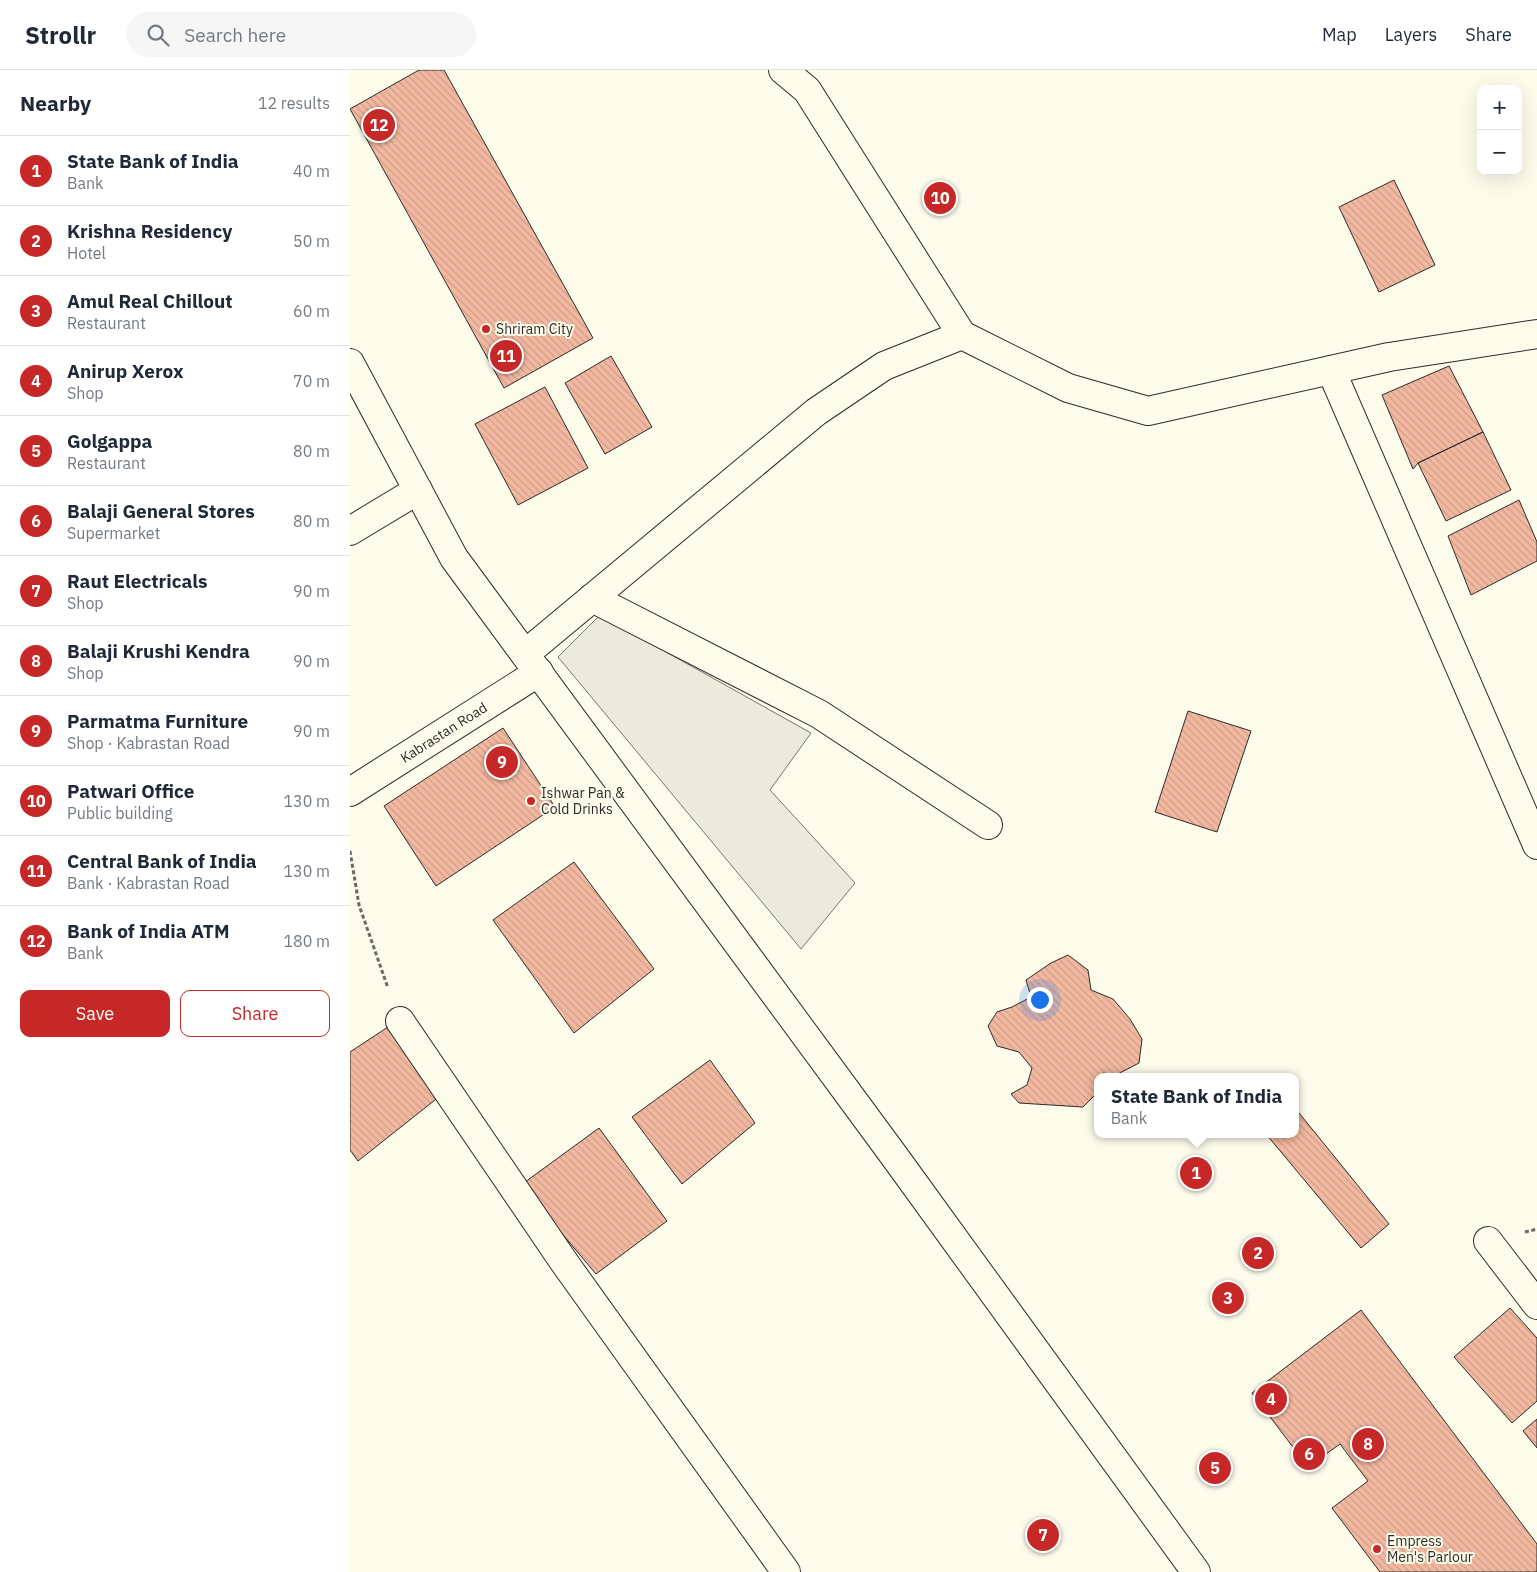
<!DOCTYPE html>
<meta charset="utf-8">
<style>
body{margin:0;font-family:"IBM Plex Sans",sans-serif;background:#f6f6f7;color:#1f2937}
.controls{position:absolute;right:15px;top:15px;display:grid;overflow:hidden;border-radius:10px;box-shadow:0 5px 20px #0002}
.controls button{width:45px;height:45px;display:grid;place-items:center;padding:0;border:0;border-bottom:1px solid #e0e1e3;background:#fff;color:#1f2937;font:25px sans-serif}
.you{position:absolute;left:689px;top:929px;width:18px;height:18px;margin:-12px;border:4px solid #fff;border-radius:50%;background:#1a73e8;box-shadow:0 0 0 8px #1a73e833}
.badge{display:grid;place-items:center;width:32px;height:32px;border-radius:50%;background:#c62828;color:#fff;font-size:16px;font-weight:700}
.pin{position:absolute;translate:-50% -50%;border:2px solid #fff;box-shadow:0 1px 5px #0006}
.popup{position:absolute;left:744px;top:1003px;width:205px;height:65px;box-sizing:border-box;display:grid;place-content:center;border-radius:10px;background:#fff;filter:drop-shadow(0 1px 4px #0005);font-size:16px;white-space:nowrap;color:#747a83}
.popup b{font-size:19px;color:#1f2937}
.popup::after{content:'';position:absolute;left:50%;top:100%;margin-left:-10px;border:10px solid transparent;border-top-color:#fff}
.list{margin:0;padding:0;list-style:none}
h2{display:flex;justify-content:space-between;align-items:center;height:65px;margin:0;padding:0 20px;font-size:21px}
h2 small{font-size:16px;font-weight:400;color:#747a83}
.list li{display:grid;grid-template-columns:32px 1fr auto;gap:15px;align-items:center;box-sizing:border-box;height:70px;padding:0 20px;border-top:1px solid #e0e1e3}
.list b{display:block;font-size:19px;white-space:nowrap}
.list p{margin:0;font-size:16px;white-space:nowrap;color:#747a83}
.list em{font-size:16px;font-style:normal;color:#747a83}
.actions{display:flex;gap:10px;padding:15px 20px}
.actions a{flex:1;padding:11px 0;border:1px solid #c62828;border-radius:10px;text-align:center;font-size:18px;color:#c62828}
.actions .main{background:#c62828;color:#fff}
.icon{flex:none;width:28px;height:28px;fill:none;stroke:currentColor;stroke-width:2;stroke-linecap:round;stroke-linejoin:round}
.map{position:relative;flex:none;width:1187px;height:1502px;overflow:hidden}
header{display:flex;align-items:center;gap:30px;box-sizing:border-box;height:70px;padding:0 25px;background:#fff;border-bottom:1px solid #e0e1e3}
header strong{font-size:24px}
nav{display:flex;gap:28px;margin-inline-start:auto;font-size:18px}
.search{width:350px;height:45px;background:#f6f6f7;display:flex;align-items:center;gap:12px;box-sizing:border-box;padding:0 18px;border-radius:28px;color:#747a83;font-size:19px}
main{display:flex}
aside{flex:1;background:#fff}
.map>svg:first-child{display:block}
.green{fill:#ecebdb;stroke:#74746e}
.building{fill:url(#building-back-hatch);stroke:#2b2b2b}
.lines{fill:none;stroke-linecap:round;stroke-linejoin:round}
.street-casing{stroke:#2b2b2b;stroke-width:30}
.highway-casing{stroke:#2b2b2b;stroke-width:30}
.path{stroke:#6a6964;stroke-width:3;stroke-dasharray:4 2.5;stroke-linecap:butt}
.street{stroke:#fdfbea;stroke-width:28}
.highway{stroke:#fdfbea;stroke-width:28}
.poi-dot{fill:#c62828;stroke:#fdfbea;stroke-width:2}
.labels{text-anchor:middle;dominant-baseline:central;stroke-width:4;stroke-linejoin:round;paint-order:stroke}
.poi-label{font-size:14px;fill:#2b2b2b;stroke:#fdfbea;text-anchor:start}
.street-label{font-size:14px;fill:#2b2b2b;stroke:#fdfbea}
</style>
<header>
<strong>Strollr</strong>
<div class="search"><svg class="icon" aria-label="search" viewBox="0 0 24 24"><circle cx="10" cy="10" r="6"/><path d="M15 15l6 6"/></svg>Search here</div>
<nav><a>Map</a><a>Layers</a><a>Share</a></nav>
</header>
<main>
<aside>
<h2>Nearby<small>12 results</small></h2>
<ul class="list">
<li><span class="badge">1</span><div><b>State Bank of India</b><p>Bank</p></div><em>40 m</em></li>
<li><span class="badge">2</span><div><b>Krishna Residency</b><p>Hotel</p></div><em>50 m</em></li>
<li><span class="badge">3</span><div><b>Amul Real Chillout</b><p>Restaurant</p></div><em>60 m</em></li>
<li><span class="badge">4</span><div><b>Anirup Xerox</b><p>Shop</p></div><em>70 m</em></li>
<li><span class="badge">5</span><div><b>Golgappa</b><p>Restaurant</p></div><em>80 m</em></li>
<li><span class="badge">6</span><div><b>Balaji General Stores</b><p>Supermarket</p></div><em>80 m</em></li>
<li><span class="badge">7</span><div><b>Raut Electricals</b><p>Shop</p></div><em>90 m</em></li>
<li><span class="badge">8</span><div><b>Balaji Krushi Kendra</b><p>Shop</p></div><em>90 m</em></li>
<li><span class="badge">9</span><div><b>Parmatma Furniture</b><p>Shop · Kabrastan Road</p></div><em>90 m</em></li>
<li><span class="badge">10</span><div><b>Patwari Office</b><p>Public building</p></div><em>130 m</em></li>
<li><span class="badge">11</span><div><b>Central Bank of India</b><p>Bank · Kabrastan Road</p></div><em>130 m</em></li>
<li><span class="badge">12</span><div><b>Bank of India ATM</b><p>Bank</p></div><em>180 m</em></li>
</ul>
<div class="actions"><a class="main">Save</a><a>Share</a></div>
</aside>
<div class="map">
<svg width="1187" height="1502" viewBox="0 0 1187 1502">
<defs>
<pattern id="building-back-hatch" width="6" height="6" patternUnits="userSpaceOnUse" patternTransform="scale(1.25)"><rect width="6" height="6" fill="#f2b8a0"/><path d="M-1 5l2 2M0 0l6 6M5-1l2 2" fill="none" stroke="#d09e8a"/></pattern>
</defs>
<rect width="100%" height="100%" fill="#fdfbea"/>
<path class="green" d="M250 545 461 663 420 720 505 813 451 879 208 587Z"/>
<path class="building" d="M69 0H94L243 268 154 318 0 39Z
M1044 110 1085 195 1029 222 989 137Z
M261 286 302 357 255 384 215 313Z
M1099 296 1133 362 1068 393 1063 399 1032 325Z
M195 317 238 398 168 435 125 354Z
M1133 362 1161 420 1096 451 1068 393Z
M1169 430 1187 472V491L1121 525 1098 466Z
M838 641 901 661 867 762 805 742Z
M153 658 205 737 86 816 34 736Z
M224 792 304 899 224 963 143 850Z
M718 885 738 900 741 920 763 929 780 949 792 969 789 993 766 1005 753 1003V1007H747V1023L733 1037 669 1033 661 1024 677 1015 682 998 669 982 647 976 638 956 647 942 662 937 681 927 676 910 701 893Z
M38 957 90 1026 8 1091 0 1080V982Z
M360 990 405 1053 332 1114 282 1047Z
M945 1038 1039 1154 1011 1178 916 1064H945Z
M249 1058 317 1151 246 1204 171 1115Z
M1160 1238 1187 1268V1331L1162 1353 1104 1287Z
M1011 1240 1187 1474V1502H1030L982 1438 1018 1411 990 1374 958 1397 902 1323Z
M1187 1349V1378L1173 1361Z"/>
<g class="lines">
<defs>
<g id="street">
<path d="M433 0 457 20 612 265"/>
<path d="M981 300 1187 775"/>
<path d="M0 461 68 420"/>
<path d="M242 528 469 644 638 755"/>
<path d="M175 584 466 342 534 296 612 265 718 318 798 341 1039 287 1187 264"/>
<path id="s1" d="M0 722 189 602"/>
<path d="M50 951 214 1192 436 1502"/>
<path d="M1138 1171 1187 1235"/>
</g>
<path id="highway" d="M0 293 104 488 542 1083 846 1502"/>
</defs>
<use href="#street" class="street-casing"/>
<use href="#highway" class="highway-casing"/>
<path class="path" d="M0 781 9 835 38 918
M1175 1162 1187 1159"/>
<use href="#street" class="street"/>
<use href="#highway" class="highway"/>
</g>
<g class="poi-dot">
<circle cx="136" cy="259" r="5"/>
<circle cx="181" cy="731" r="5"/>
<circle cx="1027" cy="1479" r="5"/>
</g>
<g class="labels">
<g class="poi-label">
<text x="146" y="259">Shriram City</text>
<text x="191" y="723">Ishwar Pan &amp;<tspan x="191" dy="16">Cold Drinks</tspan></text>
<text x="1037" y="1471">Empress<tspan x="1037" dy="16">Men's Parlour</tspan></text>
</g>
<g class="street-label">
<text stroke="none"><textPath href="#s1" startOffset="111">Kabrastan Road</textPath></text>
</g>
</g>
</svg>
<div class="controls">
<button>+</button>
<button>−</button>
</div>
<div class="you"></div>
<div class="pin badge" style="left:846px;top:1103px">1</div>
<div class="popup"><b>State Bank of India</b>Bank</div>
<div class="pin badge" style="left:908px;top:1183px">2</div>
<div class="pin badge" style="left:878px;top:1228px">3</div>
<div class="pin badge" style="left:921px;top:1329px">4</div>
<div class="pin badge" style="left:865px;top:1398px">5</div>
<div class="pin badge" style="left:959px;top:1384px">6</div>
<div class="pin badge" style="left:693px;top:1465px">7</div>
<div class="pin badge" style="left:1018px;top:1374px">8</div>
<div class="pin badge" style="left:152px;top:692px">9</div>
<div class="pin badge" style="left:590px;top:128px">10</div>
<div class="pin badge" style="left:156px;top:286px">11</div>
<div class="pin badge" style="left:29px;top:55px">12</div>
</div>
</main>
